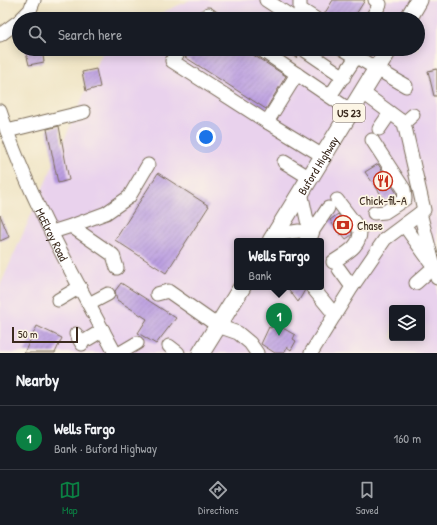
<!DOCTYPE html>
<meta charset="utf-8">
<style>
body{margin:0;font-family:"Patrick Hand",sans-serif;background:#242831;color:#f1f3f6}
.controls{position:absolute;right:12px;bottom:12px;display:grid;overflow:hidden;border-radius:4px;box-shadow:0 2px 10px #0003}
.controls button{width:36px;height:36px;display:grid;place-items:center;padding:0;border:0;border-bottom:1px solid #363941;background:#171b24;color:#f1f3f6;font:20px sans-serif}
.scale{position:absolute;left:12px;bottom:10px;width:66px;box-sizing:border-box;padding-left:4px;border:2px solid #3b2a1e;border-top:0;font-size:11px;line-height:14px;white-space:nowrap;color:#3b2a1e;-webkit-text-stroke:3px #fcf5e5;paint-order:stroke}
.you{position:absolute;left:206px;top:137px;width:14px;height:14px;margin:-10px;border:3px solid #fff;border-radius:50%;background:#1a73e8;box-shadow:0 0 0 6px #1a73e833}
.badge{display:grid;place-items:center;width:26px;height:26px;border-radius:50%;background:#0b8043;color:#fff;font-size:13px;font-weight:700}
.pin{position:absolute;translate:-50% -33px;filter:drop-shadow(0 1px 2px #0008)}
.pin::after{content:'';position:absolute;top:21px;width:14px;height:12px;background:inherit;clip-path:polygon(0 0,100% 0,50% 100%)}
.popup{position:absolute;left:234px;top:238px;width:90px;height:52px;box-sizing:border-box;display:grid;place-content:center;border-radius:4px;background:#171b24;filter:drop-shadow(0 1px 3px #0005);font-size:13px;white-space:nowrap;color:#9ea1a6}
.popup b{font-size:15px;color:#f1f3f6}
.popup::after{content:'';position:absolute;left:50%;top:100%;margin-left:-8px;border:8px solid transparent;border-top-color:#171b24}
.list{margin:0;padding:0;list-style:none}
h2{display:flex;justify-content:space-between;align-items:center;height:52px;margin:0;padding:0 16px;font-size:17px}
h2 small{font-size:13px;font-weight:400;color:#9ea1a6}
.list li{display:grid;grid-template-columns:26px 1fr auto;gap:12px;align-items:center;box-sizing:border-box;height:64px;padding:0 16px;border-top:1px solid #363941}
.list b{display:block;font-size:15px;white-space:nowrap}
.list p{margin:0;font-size:13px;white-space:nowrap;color:#9ea1a6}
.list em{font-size:13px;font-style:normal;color:#9ea1a6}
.icon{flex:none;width:22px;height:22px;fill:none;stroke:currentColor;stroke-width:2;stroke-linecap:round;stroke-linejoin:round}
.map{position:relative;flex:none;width:437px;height:353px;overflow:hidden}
.search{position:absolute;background:#171b24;box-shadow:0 2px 10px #0003;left:12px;right:12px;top:12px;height:44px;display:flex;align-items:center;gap:10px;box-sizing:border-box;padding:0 14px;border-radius:22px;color:#9ea1a6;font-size:15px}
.sheet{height:116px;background:#171b24}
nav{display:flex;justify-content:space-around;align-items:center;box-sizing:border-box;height:56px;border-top:1px solid #363941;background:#171b24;font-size:11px;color:#9ea1a6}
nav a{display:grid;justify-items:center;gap:2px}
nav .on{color:#0b8043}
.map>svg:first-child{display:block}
.built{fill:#e9d2ed;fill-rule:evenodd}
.building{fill:url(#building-hatch)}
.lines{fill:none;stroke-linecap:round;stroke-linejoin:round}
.minor-casing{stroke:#7a6b58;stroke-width:15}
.major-casing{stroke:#7a6b58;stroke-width:19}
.minor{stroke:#fff;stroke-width:13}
.major{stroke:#fff;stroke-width:17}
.labels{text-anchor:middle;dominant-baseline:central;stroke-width:3.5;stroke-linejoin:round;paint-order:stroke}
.shield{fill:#fcf5e5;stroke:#75675a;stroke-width:1}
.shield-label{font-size:11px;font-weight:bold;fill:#3b2a1e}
.street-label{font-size:12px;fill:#3b2a1e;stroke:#fcf5e5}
.poi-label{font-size:12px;fill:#3b2a1e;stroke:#fcf5e5}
</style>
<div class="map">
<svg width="437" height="353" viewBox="0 0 437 353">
<defs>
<pattern id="building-hatch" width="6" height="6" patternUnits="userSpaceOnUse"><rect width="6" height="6" fill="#b799e1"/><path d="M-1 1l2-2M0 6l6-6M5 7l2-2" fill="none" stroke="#967db6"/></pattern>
</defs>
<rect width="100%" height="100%" fill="#fcf5e5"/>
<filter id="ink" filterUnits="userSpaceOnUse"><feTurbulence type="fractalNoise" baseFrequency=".025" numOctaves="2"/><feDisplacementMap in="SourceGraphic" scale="8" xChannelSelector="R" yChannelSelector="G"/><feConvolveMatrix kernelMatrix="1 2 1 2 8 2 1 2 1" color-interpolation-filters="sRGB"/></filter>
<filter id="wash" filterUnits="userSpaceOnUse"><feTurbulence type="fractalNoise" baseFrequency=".012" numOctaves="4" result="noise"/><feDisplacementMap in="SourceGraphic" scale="16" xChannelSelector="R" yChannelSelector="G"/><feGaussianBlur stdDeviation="0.9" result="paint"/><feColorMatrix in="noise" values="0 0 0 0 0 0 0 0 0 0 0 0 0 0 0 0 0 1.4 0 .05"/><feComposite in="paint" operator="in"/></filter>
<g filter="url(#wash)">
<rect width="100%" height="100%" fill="#efe4c4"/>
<path class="built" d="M190 0H437V353H0V286L104 49H418V19H148ZM237 241H321V287H237ZM392 308H422V338H392Z"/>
<g id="blocks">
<path class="building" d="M333 0H365L353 19H324L323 16Z
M25 49H42L44 62 29 65Z
M190 49H244L286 76 266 109 185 57Z
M281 49H298L299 54 296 58Z
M96 69 100 87 86 91 82 72Z
M437 69V96H434L428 71Z
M59 126 69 180 58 183 47 129Z
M378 164 396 192 397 195 390 199 388 198 385 200 365 172Z
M158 173 209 206 166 273 115 240Z
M338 214 352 233V235L346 239 342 234 340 235 330 220Z
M0 215 9 237 0 241Z
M121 283 176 318 156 344 138 333 147 319 117 300 115 291Z
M287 287H304L305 290 298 302Z
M277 320 283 324 281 327 295 335 293 339 296 341 291 350 287 347 284 353H275L261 344 269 327 271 328Z
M37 326 62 338 55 353H24Z"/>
</g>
</g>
<g filter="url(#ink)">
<use href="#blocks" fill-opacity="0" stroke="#7a6b58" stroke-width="1"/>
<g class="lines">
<defs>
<g id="minor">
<path d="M266 0 295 19"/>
<path d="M300 0V9L316 19"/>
<path d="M21 19 30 10 34 0"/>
<path d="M204 19 208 14 215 19"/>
<path d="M371 19 380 4 375 0"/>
<path d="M0 35 19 21"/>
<path d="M181 49 172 61 267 122"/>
<path d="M260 49 351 111"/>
<path d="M307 49 306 51 344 77"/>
<path d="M343 49 406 86"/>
<path d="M297 74 267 122 323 156"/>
<path d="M330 96 356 57"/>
<path id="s1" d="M0 111C28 196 73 275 115 353"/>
<path d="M404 123 413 115"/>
<path d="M379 129 390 113"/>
<path d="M7 131 84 112"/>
<path d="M372 140 404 189 405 199 385 212 374 213"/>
<path d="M284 162 310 178"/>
<path d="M301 192 307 220 312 234"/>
<path d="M420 213 437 278"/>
<path d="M404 225 434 267 416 283"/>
<path d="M71 226 106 213 129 197 148 165"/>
<path d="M52 232 71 226 113 255 117 268"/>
<path d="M274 235 299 231 312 234"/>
<path d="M306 241 328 208"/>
<path d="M333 262C346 253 361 247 360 230L337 200"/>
<path d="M339 269 352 287"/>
<path d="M312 287 335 315"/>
<path d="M157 294 168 291 218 326 238 333 250 343 257 353"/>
<path d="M58 300 80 287"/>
<path d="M89 304 108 294"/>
<path d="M76 334 82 344"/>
<path d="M88 339 103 330"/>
<path d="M169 346 178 353"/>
<path d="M120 353 137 343"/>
<path d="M311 353 352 287 385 239 424 210 404 123 362 92"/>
</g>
<g id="major">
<path d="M408 19 419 0"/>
<path id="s2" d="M271 241 389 49"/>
<path d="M201 353 242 287"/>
</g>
</defs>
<use href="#minor" class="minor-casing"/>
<use href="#major" class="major-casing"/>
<use href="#minor" class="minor"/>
<use href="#major" class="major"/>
</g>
</g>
<defs>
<symbol id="restaurant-ring" viewBox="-11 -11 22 22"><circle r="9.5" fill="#fcf5e5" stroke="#c8321e" stroke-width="1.5"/><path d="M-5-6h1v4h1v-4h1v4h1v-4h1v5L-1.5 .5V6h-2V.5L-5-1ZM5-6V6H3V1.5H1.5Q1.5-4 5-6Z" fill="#c8321e"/></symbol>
<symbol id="bank-ring" viewBox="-11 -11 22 22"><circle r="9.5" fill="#fcf5e5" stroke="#c8321e" stroke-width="1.5"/><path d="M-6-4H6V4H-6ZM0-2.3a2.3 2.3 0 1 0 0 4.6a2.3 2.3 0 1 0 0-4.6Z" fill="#c8321e"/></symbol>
</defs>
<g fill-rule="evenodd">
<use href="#restaurant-ring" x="372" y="170" width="22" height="22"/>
<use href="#bank-ring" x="332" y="214" width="22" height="22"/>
</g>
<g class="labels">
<rect class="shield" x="333" y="104" width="32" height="18" rx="3"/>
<g class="shield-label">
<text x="349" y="113">US 23</text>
</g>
<g class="street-label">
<text stroke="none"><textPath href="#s2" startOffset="89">Buford Highway</textPath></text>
<text stroke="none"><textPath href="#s1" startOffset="134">McElroy Road</textPath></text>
</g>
<g class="poi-label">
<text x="383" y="200">Chick-fil-A</text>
<text x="357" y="225" text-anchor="start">Chase</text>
</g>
</g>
</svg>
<div class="controls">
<button><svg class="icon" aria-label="layers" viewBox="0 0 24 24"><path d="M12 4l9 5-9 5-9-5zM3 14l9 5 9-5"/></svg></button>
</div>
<div class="scale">50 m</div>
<div class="you"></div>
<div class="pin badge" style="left:279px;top:336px">1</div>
<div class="popup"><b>Wells Fargo</b>Bank</div>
<div class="search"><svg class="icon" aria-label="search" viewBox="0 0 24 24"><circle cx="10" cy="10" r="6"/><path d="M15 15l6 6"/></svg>Search here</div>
</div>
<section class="sheet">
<h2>Nearby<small></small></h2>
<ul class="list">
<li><span class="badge">1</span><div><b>Wells Fargo</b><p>Bank · Buford Highway</p></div><em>160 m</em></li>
</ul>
</section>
<nav>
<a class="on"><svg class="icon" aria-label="map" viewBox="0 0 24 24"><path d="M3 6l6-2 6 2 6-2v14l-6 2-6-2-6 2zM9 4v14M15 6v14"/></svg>Map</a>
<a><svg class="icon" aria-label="directions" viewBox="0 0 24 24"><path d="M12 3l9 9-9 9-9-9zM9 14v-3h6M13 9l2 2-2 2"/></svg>Directions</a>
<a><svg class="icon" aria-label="saved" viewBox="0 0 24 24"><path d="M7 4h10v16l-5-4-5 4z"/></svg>Saved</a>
</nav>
